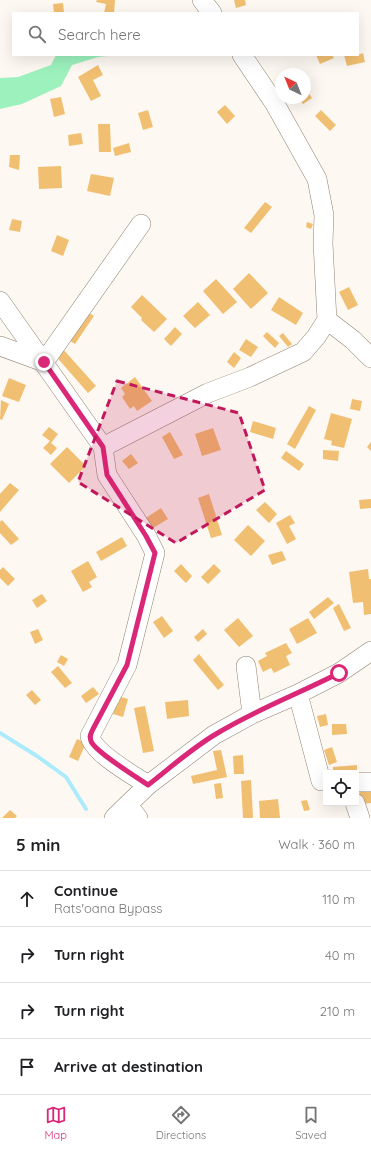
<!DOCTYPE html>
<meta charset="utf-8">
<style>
body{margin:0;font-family:Quicksand,sans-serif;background:#f2f2f2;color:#202124}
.controls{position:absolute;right:12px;bottom:12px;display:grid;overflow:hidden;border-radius:0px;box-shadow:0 4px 16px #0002}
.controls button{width:36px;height:36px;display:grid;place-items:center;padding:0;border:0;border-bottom:1px solid #e0e0e0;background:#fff;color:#202124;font:20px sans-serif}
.compass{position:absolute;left:275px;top:68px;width:36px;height:36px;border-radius:50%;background:#fff;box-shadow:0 4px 16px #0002;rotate:317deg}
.stop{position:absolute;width:12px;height:12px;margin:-9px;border:3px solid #db2777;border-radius:50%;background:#fff}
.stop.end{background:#db2777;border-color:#fff;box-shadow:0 1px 4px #0008}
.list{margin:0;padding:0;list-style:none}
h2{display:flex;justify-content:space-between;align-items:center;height:52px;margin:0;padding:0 16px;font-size:17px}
h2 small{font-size:13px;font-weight:400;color:#757577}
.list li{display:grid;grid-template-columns:26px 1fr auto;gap:12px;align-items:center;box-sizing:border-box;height:56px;padding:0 16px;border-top:1px solid #e0e0e0}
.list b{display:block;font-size:15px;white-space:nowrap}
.list p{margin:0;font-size:13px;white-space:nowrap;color:#757577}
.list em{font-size:13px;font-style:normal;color:#757577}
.icon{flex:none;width:22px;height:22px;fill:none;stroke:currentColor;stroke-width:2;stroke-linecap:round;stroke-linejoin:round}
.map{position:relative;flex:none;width:371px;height:818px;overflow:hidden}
.search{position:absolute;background:#fff;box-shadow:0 4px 16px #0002;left:12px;right:12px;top:12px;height:44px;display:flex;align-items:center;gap:10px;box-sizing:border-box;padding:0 14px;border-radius:0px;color:#757577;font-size:15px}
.sheet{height:276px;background:#fff}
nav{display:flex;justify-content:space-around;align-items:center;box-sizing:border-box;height:56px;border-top:1px solid #e0e0e0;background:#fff;font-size:11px;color:#757577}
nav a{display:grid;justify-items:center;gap:2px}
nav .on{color:#db2777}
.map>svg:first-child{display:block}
.green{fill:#9cf1bd}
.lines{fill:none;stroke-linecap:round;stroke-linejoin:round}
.stream{stroke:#acebfc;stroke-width:4}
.building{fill:#f1bf71}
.minor-casing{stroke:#8f8373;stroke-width:20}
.minor{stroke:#fff;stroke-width:19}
.route{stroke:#db2777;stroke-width:5}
.marked{fill:#c2185b;fill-opacity:0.2;stroke:#c2185b;stroke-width:3;stroke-dasharray:8 5;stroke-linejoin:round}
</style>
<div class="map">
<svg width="371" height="818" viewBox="0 0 371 818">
<rect width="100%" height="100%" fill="#fdf8f1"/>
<path class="green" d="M56 55H116L98 57 72 65 61 86 22 104 0 109V78L18 77 51 65Z"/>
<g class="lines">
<path class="stream" d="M0 733 37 756 66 777 86 809"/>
</g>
<path class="building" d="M97 0H115L114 13H104L106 4 96 2Z
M234 0H245L246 5 236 8Z
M63 3 64 13H54L53 4Z
M363 53 365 62 347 66 344 55H358Z
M316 55H332L334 58 320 64Z
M98 65 103 75 93 80 101 96 91 101 78 77Z
M305 88 312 98 303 104 299 98H305Z
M61 97 65 114 54 117 50 99Z
M225 105 235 116 227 124 217 112Z
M148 110 153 127 143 130 138 113Z
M321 110 336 125 330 131 315 116Z
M98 124H110L111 152H99Z
M81 133 83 144 69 146 68 135Z
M129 143 131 152 115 156 113 148Z
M10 155H20L19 170 9 167Z
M61 166 62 188 39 189 38 167Z
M91 174 114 178 110 196 87 191Z
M265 202 272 207 251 233 244 228Z
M12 219 22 221 20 232 9 230Z
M307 222 313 224 311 229 306 227Z
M57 235 69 240 63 256 51 251Z
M249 273 268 293 251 309 233 289Z
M216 279 237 302 223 314 203 291Z
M349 287 358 305 348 310 339 292Z
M142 295 167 319 154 332 141 320 142 318 131 307Z
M279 297 303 313 296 325 271 310Z
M198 302 210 315 195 328 183 316Z
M86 311 94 316 75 344 67 339Z
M175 327 182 334 171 346 164 339Z
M267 332 279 343 275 348 263 336Z
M283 333 292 344 288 347 279 336Z
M246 339 258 347 251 357 239 350Z
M62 348 96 386 88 393 54 354Z
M234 352 241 358 234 368 227 362Z
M135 377 152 401 137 411 134 406 130 409 122 397 125 394 121 388Z
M9 378 26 385 19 402 2 396Z
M352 399 362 401 360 411 350 409Z
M1 400 9 404 2 420 0 419Z
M309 406 316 410 295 449 287 444Z
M331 413 352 419 344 448 331 445 332 441 324 439Z
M253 421 276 428 273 439 250 432Z
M49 427 58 434 51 443 57 448 51 455 43 448 50 441 42 435Z
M213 428 221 450 202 456 195 434Z
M170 432 183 455 174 459 162 437Z
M371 442V451L367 447Z
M67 447 86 466 69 483 50 464Z
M323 450 339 451 338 461 323 459Z
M286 451 304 464 299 471 281 458Z
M131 454 138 463 129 469 122 461Z
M10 483 19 490 0 512V494Z
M209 494 222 535 211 538 198 498Z
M371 499V508L360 509 359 500Z
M265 502 277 514 269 523 256 510Z
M161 508 168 519 153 528 146 518Z
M290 515 295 523 289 526 296 539 287 544 276 523Z
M2 520 19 539 11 545 0 533V522Z
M248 525 265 541 251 556 234 540Z
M122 537 127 546 101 561 96 552Z
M282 551 286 560 272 565 268 555Z
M88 561 97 577 89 582 92 587 83 592 71 571Z
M181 564 192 576 186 583 174 571Z
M214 564 221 571 208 584 201 577Z
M3 567 15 579 8 586 0 578V570Z
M368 569 369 579H371V614L364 615 363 602 353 603 349 572Z
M42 594 47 601 37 608 32 600Z
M328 597 334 603 314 619 309 612Z
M339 604 351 628 344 631 333 608Z
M162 616 173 631 164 638 153 622Z
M238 618 253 636 239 647 224 630Z
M308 618 317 633 297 644 289 629Z
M38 629 43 640 35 644 30 632Z
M203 629 207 634 198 642 194 637Z
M286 643 292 653 286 656 290 665 274 673 271 668 263 672 258 661 267 656 265 653Z
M199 654 224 685 218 690 193 660Z
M61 655 68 659 64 666 57 662Z
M58 666 72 683 65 688 51 672Z
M93 687 99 694 86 703 81 696Z
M32 690 41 700 35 705 26 695Z
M118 696 128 699 123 717 113 714Z
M188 700 189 716 167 719 165 702Z
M145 706 154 751 143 753 134 708Z
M326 714 328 725 320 727 317 716Z
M332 724H346L347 734 332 735Z
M77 739 86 743 78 761 69 757Z
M332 747 337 762 329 765 324 750Z
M221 750 227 777 193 784 191 776 217 770 213 751Z
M243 755 244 774H234L233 756Z
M357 765V773H333V767Z
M251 780 253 818H243L241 781Z
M221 783 223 798 216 799 214 784Z
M371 788V803L361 804 359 790Z
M278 799 280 818H260L259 801Z
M307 800 310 810 304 811 301 801Z
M10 810 17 816 15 818H2Z"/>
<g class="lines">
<defs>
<path id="minor" d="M202 0 212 13
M242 55 275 104 317 179 324 215 323 243 327 320 353 340 371 358
M0 301 103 447 107 475 146 535 155 553 127 665 90 736C93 753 133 775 148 785
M0 346 44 362
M44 362 141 224
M103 447 208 393 250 377 303 352 316 337 327 320
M246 666 252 714
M298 694 321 781H326
M356 782H371
M355 803 360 818
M128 805 138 818
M114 818 148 785 214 735 252 714 298 694 339 673 371 651"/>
</defs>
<use href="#minor" class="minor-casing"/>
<use href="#minor" class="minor"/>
</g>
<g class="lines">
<path class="route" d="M44 362 103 447 107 475 146 536 155 553 127 665 93 729C91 733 89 736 91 741 94 751 138 778 148 785 170 768 192 748 216 734 255 710 298 694 339 673"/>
</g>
<path class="marked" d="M117 381 239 413 265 490 176 543 78 482Z"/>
</svg>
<div class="controls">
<button><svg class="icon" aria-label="locate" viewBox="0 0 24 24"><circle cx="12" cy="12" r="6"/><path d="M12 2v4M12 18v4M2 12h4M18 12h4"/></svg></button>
</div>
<svg class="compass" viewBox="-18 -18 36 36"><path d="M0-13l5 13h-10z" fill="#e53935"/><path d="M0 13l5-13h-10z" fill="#757577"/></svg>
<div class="stop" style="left:339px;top:673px"></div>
<div class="stop end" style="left:44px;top:362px"></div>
<div class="search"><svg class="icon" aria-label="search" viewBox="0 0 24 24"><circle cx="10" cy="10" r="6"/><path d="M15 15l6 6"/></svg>Search here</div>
</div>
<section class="sheet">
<h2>5 min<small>Walk · 360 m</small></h2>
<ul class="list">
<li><svg class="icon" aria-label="ahead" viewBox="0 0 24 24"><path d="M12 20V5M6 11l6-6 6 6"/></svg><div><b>Continue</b><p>Rats'oana Bypass</p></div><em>110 m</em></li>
<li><svg class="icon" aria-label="right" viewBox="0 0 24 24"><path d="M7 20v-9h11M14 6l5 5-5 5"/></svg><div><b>Turn right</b></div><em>40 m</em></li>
<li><svg class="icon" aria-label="right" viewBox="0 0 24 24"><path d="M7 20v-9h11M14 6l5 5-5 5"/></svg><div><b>Turn right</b></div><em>210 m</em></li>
<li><svg class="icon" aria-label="arrive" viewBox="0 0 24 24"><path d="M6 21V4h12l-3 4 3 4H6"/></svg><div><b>Arrive at destination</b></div></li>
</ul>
</section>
<nav>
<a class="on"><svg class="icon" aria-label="map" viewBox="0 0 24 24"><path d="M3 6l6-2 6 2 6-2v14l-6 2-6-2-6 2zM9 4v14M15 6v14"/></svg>Map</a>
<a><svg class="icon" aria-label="directions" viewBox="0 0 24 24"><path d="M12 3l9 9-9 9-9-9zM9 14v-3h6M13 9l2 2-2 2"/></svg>Directions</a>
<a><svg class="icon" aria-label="saved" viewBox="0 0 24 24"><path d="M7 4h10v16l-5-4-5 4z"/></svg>Saved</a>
</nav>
